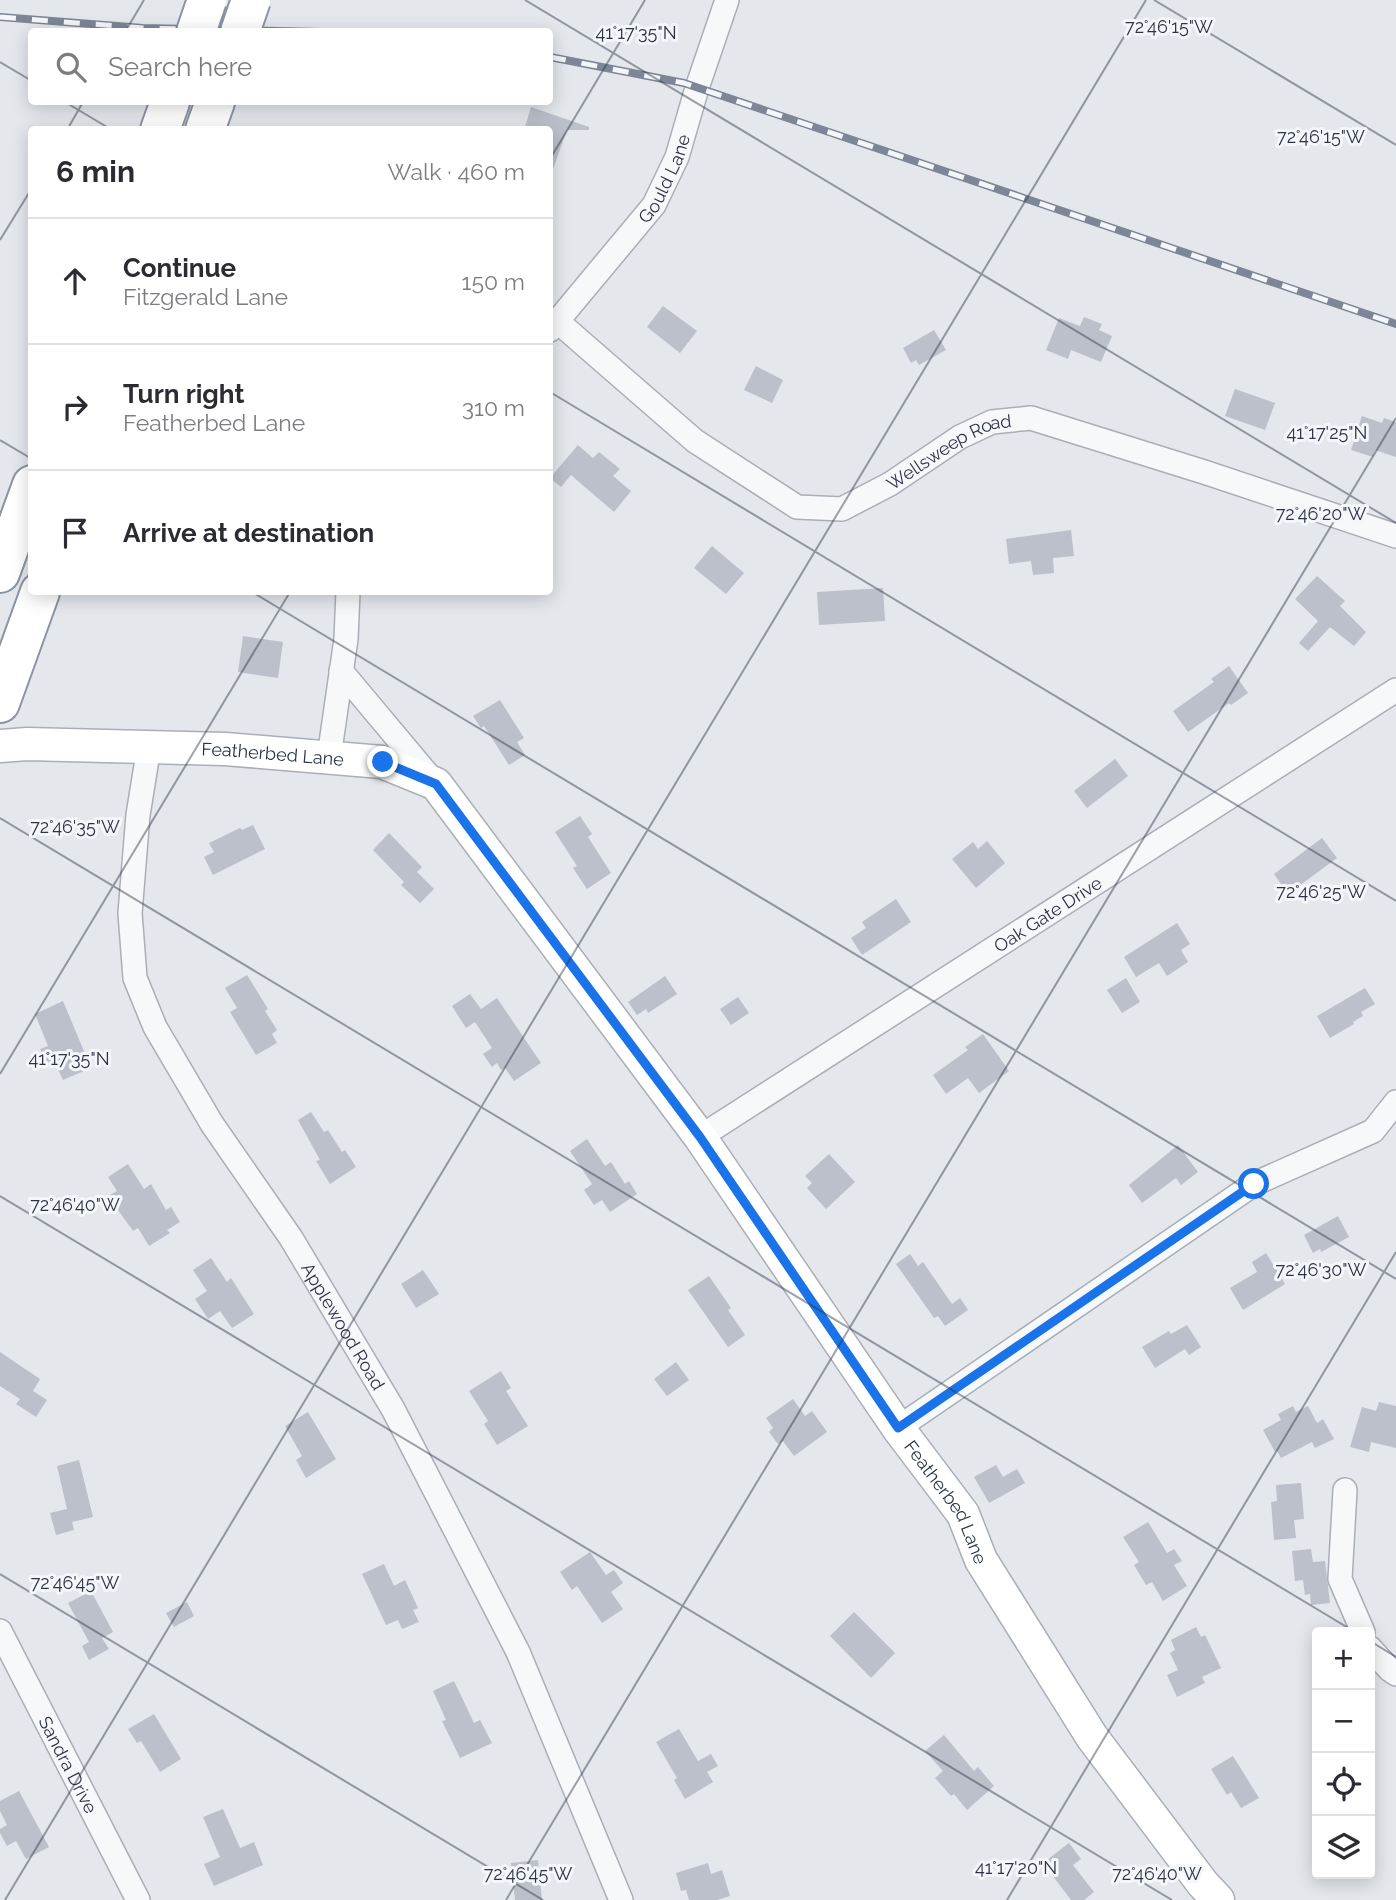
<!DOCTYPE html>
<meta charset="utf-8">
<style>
body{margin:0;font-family:Raleway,sans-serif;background:#f7f7f7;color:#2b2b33}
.controls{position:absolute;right:21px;bottom:21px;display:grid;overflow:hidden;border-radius:7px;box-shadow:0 4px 18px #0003}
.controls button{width:63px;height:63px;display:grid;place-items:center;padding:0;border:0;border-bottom:2px solid #e1e1e2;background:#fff;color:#2b2b33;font:35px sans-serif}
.stop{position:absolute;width:21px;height:21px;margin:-16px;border:5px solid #1a73e8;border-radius:50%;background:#fff}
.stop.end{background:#1a73e8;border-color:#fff;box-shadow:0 2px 7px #0008}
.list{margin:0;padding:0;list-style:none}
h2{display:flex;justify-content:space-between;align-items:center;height:91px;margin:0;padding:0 28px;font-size:30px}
h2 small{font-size:23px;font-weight:400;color:#7c7c81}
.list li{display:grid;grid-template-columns:46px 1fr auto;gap:21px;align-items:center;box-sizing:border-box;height:126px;padding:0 28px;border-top:2px solid #e1e1e2}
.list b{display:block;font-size:26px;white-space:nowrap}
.list p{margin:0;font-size:23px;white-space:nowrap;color:#7c7c81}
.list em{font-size:23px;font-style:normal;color:#7c7c81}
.icon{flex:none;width:38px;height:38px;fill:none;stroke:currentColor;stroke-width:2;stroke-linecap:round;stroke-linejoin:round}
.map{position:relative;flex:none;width:1396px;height:1900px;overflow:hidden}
.search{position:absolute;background:#fff;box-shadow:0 4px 18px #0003;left:28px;top:28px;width:525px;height:77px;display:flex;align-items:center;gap:18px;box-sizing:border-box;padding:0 24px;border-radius:7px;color:#7c7c81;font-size:26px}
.panel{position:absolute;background:#fff;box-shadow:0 4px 18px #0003;left:28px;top:126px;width:525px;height:469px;border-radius:7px}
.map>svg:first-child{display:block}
.building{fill:#bbc0ca}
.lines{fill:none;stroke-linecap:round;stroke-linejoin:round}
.street-casing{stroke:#a9aeb7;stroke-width:26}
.secondary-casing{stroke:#a9aeb7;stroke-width:35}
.highway-casing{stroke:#8b94a3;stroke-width:42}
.street{stroke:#f7f8fa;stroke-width:23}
.secondary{stroke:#fff;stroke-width:32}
.highway{stroke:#fff;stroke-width:38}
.rail-casing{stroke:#7d8696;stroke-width:8}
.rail{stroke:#f4f6f9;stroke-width:5;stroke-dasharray:16;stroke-linecap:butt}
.highway-bridge-casing{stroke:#8b94a3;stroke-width:42;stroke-linecap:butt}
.highway-bridge{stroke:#fff;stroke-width:38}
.route{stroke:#1a73e8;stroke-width:9}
.ticks{fill:none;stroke:#2b3445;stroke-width:2;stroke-opacity:0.45}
.labels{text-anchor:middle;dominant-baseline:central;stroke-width:6;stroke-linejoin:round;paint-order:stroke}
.street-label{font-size:18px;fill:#2b3445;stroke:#f4f6f9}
.ticks-label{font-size:18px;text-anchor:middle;fill:#2b3445;stroke:#f4f6f9;stroke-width:6;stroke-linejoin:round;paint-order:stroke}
</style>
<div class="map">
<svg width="1396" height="1900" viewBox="0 0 1396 1900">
<rect width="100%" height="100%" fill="#e4e7ec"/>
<path class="building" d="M531 107 589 127V130H567L552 172H550V130H524Z
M663 306 697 331 680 353 647 327Z
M1084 317 1102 324 1099 330 1112 336 1101 362 1071 350 1068 359 1046 350 1059 318 1080 326Z
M934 330 946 350 919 365 916 360 911 363 903 348Z
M756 366 783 380 772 403 744 390Z
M1235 389 1275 403 1265 430 1225 416Z
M1362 416 1382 423 1384 418 1396 422V457L1375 450 1373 457 1351 450Z
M578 445 593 458 599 452 620 469 613 476 631 491 614 512 571 475 561 487 550 478Z
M1071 530 1074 556 1053 558 1054 573 1033 575 1031 561 1009 564 1006 539Z
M712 546 744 573 726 594 694 568Z
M1317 576 1345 601 1340 606 1366 632 1354 646 1330 627 1308 651 1299 643 1318 621 1295 599Z
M883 588 885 621 819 625 817 592Z
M243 636 283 642 278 678 238 672Z
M1229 666 1248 693 1231 705 1229 703 1188 732 1173 711 1214 682 1211 679Z
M500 700 524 738 517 742 525 755 509 765 484 726 481 728 473 716Z
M1115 759 1128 776 1087 808 1074 791Z
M580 816 592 834 588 837 611 873 587 889 573 868 577 866 555 832Z
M253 825 265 849 213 875 204 857 214 852 209 843 240 828 242 830Z
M389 833 422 867 417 872 434 889 420 903 401 885 404 882 373 850Z
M1322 838 1337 858 1288 894 1274 874Z
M987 841 1005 863 976 888 952 859 973 842 978 849Z
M896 899 911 922 862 955 851 938 866 928 862 922Z
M1177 923 1190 944 1181 950 1188 962 1167 976 1159 963 1136 977 1124 957Z
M247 975 268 1009 265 1011 277 1030 272 1034 277 1043 256 1055 230 1012 237 1008 225 988Z
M665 976 677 994 648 1013 646 1009 637 1015 628 1002Z
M1126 978 1140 1002 1122 1013 1107 990Z
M1365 988 1375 1004 1361 1012 1363 1016 1353 1022 1354 1024 1330 1038 1317 1016Z
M470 994 481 1009 497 998 541 1063 514 1081 505 1068 501 1070 497 1063 492 1067 483 1054 492 1048 475 1022 466 1028 452 1006Z
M738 997 749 1013 731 1025 720 1009Z
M63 1001 91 1068 63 1080 55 1063 47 1066 40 1049 48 1046 35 1014Z
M983 1034 1009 1071 979 1093 968 1078 946 1094 933 1075 968 1050 965 1047Z
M311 1112 324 1132 328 1130 342 1152 345 1150 356 1167 330 1184 316 1161 320 1160 298 1120Z
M587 1139 605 1166 611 1162 625 1184 629 1181 637 1194 610 1212 602 1200 594 1205 584 1190 592 1184 570 1151Z
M1178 1145 1198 1172 1181 1185 1176 1178 1142 1203 1129 1185Z
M829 1154 855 1182 826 1209 807 1188 812 1183 805 1176Z
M128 1164 144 1189 151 1184 166 1210 171 1207 180 1222 167 1230 170 1233 149 1246 138 1228 133 1231 108 1196 117 1191 108 1177Z
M1338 1216 1349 1237 1321 1252 1320 1249 1313 1253 1304 1235Z
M1266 1253 1285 1284 1243 1310 1230 1288 1257 1272 1252 1262Z
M910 1254 918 1266 923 1262 952 1304 960 1298 968 1310 945 1326 938 1316 934 1318 896 1264Z
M211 1258 227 1282 231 1278 254 1314 232 1328 220 1311 208 1319 195 1299 207 1291 193 1270Z
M423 1270 439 1294 416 1308 401 1284Z
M709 1276 731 1308 728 1310 745 1335 728 1347 688 1290Z
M1187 1325 1201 1347 1189 1355 1185 1349 1155 1368 1142 1347 1169 1331 1171 1334Z
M0 1352 40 1379 33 1391 47 1400 36 1417 16 1404 20 1399 0 1386Z
M676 1362 689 1380 667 1396 654 1379Z
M501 1371 511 1388 506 1391 528 1426 497 1445 484 1424 488 1421 469 1391Z
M793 1399 805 1416 812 1411 827 1432 794 1456 783 1441 778 1444 769 1432 773 1428 766 1418Z
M1379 1402 1396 1406V1448L1371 1442 1369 1452 1350 1447 1362 1407 1376 1411Z
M1293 1406 1296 1412 1308 1406 1317 1423 1323 1419 1334 1439 1315 1448 1312 1442 1281 1458 1277 1451 1275 1452 1263 1430 1281 1420 1278 1414Z
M308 1412 336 1459 306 1478 296 1460 302 1456 285 1426Z
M79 1460 93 1517 72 1522 74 1530 56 1535 50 1513 67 1509 57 1466Z
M996 1465 1003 1477 1017 1469 1025 1483 989 1503 974 1477Z
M1301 1483 1304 1519 1294 1520 1296 1538 1274 1540 1271 1502 1277 1501 1276 1485Z
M1148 1522 1167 1553 1174 1549 1182 1561 1174 1565 1187 1586 1163 1601 1152 1582 1146 1585 1134 1565 1139 1562 1123 1537Z
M1311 1549 1313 1562 1325 1561 1330 1603 1311 1605 1310 1594 1305 1595 1303 1580 1295 1581 1292 1551Z
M590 1552 606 1575 614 1570 623 1583 611 1592 623 1609 602 1623 577 1586 572 1590 560 1572Z
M384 1564 394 1586 405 1580 418 1608 413 1610 419 1622 402 1629 398 1620 386 1625 362 1574Z
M91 1591 113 1632 102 1638 109 1649 89 1660 82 1646 89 1642 68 1603Z
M187 1602 194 1616 174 1627 166 1613Z
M854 1612 895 1653 871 1678 830 1636Z
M1196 1627 1201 1637 1205 1635 1221 1668 1202 1677 1205 1683 1177 1697 1167 1675 1178 1670 1170 1653 1175 1650 1171 1640Z
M454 1681 474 1723 480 1720 492 1743 460 1758 442 1721 446 1720 433 1691Z
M154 1714 181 1759 160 1772 141 1741 137 1743 128 1729Z
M679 1729 698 1761 711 1754 718 1766 707 1772 713 1782 685 1799 674 1780 677 1778 656 1742Z
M944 1735 974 1771 978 1767 994 1786 967 1810 954 1794 951 1796 935 1778 943 1771 925 1751Z
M1233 1756 1259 1798 1241 1808 1231 1792 1227 1795 1211 1769Z
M19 1791 49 1847 26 1859 16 1841 7 1846 0 1833V1829L7 1825 0 1811V1801Z
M223 1809 240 1848 254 1842 263 1865 214 1886 204 1864 220 1857 203 1817Z
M1069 1843 1081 1859 1073 1865 1094 1892 1084 1900H1071L1043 1863Z
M538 1860 542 1900H515L511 1863Z
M708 1863 711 1874 722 1870 730 1896 717 1900H689L686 1890 681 1891 676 1873Z"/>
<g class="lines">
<defs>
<g id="street">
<path id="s1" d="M557 321 695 441 797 507 842 509 890 484 960 437 992 422 1031 418 1204 472 1396 536"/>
<path id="s2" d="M550 330 654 205 677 157 697 88 727 0"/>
<path d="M341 671 434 782"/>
<path id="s3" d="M149 747 138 815 130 913 135 978 155 1027 212 1124 291 1238 393 1409 518 1652 621 1900"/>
<path d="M329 757 346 639 348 592"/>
<path id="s4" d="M700 1137 1396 690"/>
<path d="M898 1428 1254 1184 1373 1131 1396 1102"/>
<path d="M1345 1490 1340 1579 1363 1632"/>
<path id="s5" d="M0 1631 138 1900"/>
<path d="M1370 1648 1390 1670 1396 1674"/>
</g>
<g id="secondary">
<path id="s6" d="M0 746 27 744 225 749 382 762 436 784 700 1137 898 1428 963 1514 981 1560 1092 1737 1203 1884 1218 1900"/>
</g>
<path id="highway" d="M160 130 170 102
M205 130 215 102
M0 573 32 485
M0 703 40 592"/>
</defs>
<use href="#street" class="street-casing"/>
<use href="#secondary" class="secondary-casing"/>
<use href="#highway" class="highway-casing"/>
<use href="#street" class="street"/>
<use href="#secondary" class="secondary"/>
<use href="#highway" class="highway"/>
<defs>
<path id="rail" d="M0 17 143 28 320 32
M550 57 684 83 1396 324"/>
</defs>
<use href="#rail" class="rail-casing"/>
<use href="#rail" class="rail"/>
<defs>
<path id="highway-bridge" d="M196 32 207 0
M240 32 251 0"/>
</defs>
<use href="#highway-bridge" class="highway-bridge-casing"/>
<use href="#highway-bridge" class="highway-bridge"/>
</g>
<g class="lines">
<path class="route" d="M383 762 436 784 700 1137 898 1428 1254 1184"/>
</g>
<path class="ticks" d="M525 0 1396 523M1154 0 1396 145M125 32 144 0M0 62 32 81M65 102 112 130M67 130 83 102M550 159 645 0M0 240 32 188M550 392 1396 901M0 440 32 459M252 592 1396 1279M0 818 1355 1632M0 1074 290 592M0 1196 1172 1900M0 1574 543 1900M1370 1641 1396 1657M5 1900 1146 0M506 1900 1396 418M1007 1900 1396 1252"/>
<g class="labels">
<g class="street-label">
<text stroke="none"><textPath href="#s2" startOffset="191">Gould Lane</textPath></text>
<text stroke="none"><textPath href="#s1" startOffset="472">Wellsweep Road</textPath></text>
<text stroke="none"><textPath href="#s6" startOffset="273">Featherbed Lane</textPath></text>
<text stroke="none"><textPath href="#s4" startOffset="413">Oak Gate Drive</textPath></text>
<text stroke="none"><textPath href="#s3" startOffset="639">Applewood Road</textPath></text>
<text stroke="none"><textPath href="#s6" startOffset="1323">Featherbed Lane</textPath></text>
<text stroke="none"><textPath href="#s5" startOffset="150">Sandra Drive</textPath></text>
</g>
</g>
<g class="ticks-label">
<text x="1169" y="33">72°46'15"W</text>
<text x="636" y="39">41°17'35"N</text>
<text x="1321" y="143">72°46'15"W</text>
<text x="1327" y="439">41°17'25"N</text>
<text x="1321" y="520">72°46'20"W</text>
<text x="75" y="833">72°46'35"W</text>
<text x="1321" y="898">72°46'25"W</text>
<text x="69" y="1065">41°17'35"N</text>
<text x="75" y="1211">72°46'40"W</text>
<text x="1321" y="1276">72°46'30"W</text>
<text x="75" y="1589">72°46'45"W</text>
<text x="1016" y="1874">41°17'20"N</text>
<text x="528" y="1880">72°46'45"W</text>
<text x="1157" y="1880">72°46'40"W</text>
</g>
</svg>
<div class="controls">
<button>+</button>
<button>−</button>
<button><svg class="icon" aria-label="locate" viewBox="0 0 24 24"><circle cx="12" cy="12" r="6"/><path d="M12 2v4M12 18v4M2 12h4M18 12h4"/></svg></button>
<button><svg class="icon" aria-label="layers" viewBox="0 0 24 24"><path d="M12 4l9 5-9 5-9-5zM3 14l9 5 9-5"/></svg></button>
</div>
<div class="stop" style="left:1254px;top:1184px"></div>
<div class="stop end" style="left:383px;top:762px"></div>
<div class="search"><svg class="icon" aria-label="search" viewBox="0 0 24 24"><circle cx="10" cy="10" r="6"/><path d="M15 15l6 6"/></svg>Search here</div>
<section class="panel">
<h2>6 min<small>Walk · 460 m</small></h2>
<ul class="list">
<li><svg class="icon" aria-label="ahead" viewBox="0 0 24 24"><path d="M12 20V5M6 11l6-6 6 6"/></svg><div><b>Continue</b><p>Fitzgerald Lane</p></div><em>150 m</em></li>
<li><svg class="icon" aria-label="right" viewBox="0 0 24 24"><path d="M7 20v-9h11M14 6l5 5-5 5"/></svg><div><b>Turn right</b><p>Featherbed Lane</p></div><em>310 m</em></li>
<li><svg class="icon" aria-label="arrive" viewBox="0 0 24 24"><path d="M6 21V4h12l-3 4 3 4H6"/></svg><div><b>Arrive at destination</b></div></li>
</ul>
</section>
</div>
